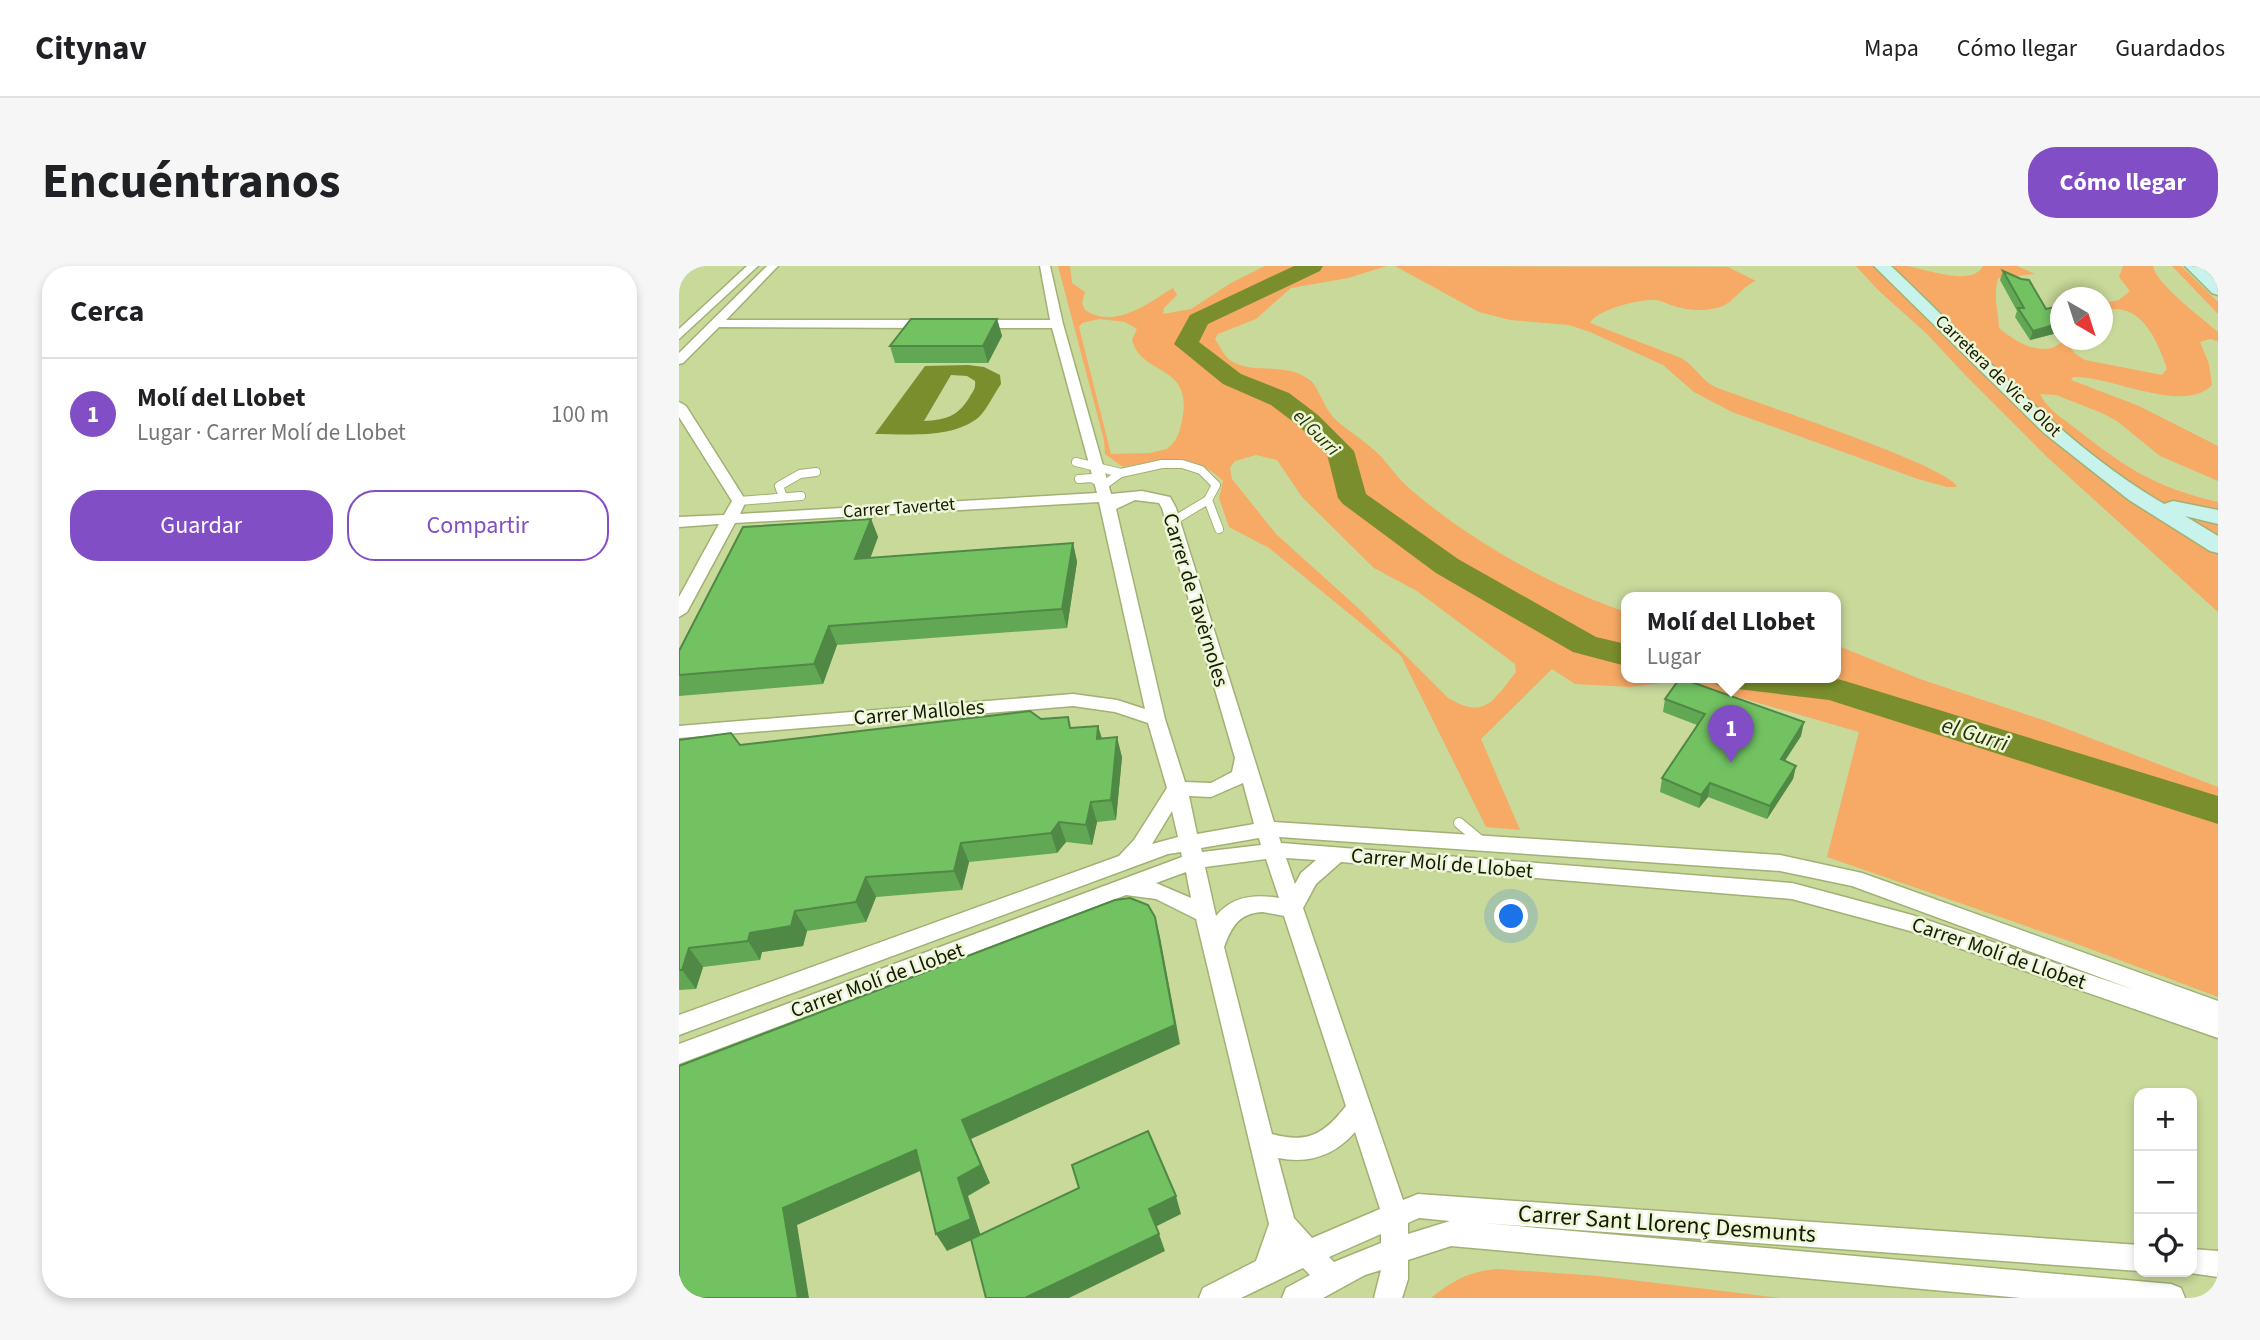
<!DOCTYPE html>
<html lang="es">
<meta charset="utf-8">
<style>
body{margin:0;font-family:"Source Sans 3",sans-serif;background:#f6f6f6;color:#202124}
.controls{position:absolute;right:21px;bottom:21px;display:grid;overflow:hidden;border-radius:14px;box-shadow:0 4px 10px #0003}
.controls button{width:63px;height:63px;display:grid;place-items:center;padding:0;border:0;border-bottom:2px solid #e0e0e0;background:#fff;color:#202124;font:35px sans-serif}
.compass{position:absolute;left:1371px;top:21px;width:63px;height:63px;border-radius:50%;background:#fff;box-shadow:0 4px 10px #0003;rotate:141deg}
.you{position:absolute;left:833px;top:651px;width:24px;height:24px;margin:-18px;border:5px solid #fff;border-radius:50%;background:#1a73e8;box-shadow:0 0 0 10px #1a73e833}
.badge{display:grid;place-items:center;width:46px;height:46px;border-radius:50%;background:#814ec5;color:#fff;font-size:23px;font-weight:700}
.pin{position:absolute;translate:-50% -58px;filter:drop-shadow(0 2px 4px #0008)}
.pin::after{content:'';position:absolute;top:37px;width:24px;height:21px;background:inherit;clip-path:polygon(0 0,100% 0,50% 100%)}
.popup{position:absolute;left:942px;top:326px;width:220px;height:91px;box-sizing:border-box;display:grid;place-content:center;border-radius:14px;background:#fff;filter:drop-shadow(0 2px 5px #0005);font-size:23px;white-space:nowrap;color:#757577}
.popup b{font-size:26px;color:#202124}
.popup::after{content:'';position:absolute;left:50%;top:100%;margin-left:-14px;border:14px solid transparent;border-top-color:#fff}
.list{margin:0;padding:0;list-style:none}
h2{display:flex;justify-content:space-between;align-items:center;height:91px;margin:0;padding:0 28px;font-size:30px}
h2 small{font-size:23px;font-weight:400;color:#757577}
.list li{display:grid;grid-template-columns:46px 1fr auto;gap:21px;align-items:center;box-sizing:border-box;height:112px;padding:0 28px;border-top:2px solid #e0e0e0}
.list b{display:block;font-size:26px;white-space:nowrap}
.list p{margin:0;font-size:23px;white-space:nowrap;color:#757577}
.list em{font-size:23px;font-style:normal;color:#757577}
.actions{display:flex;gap:14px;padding:21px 28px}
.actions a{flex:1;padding:16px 0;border:2px solid #814ec5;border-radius:28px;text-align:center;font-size:24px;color:#814ec5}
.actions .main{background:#814ec5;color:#fff}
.icon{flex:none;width:38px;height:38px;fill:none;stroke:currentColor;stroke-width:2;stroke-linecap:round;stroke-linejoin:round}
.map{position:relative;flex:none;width:1539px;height:1032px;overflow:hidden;border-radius:28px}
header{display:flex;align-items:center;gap:42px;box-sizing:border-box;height:98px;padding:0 35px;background:#fff;border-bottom:2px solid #e0e0e0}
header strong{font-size:33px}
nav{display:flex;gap:38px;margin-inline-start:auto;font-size:24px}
.intro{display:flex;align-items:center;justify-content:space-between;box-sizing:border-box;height:168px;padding:0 42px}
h1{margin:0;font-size:49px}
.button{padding:18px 32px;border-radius:28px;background:#814ec5;color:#fff;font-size:24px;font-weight:700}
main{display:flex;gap:42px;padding:0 42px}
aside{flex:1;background:#fff;border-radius:28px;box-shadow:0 4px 10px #0003}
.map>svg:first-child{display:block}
.green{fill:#f7a966;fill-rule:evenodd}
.water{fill:#7a8e2d;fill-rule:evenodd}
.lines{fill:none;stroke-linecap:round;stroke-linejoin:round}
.river{fill:#7a8e2d;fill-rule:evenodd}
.lane-far1-casing{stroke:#a1b173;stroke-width:10}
.lane-casing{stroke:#a1b173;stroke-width:12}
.street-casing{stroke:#a1b173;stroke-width:3}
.secondary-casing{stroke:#a1b173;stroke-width:3}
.lane-far1{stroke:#fff;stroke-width:8}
.lane{stroke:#fff;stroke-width:10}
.street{fill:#fff;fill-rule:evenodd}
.secondary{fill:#c8f3ec;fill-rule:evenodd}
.wall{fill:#62a754}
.shaded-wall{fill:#508845}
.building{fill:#72c262;stroke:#508845;stroke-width:2}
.labels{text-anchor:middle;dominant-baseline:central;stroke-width:5;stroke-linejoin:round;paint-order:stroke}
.far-street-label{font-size:18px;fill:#141a03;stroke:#edf6d6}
.far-water-label{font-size:19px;font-style:italic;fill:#273100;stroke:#edf6d6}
.street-label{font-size:21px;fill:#141a03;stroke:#edf6d6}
.water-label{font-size:23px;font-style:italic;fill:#273100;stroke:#edf6d6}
.near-street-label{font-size:24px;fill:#141a03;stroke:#edf6d6}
</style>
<header>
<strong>Citynav</strong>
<nav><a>Mapa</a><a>Cómo llegar</a><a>Guardados</a></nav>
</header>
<div class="intro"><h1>Encuéntranos</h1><a class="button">Cómo llegar</a></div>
<main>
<aside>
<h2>Cerca<small></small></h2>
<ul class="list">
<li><span class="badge">1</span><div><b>Molí del Llobet</b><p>Lugar · Carrer Molí de Llobet</p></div><em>100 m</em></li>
</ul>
<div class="actions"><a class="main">Guardar</a><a>Compartir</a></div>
</aside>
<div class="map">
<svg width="1539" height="1032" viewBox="0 0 1539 1032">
<rect width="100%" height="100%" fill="#c8d99a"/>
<path class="green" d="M379 0H391L393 17 406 26 403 37 406 44C436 64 469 37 494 22L498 29 485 42 484 48 512 43 552 17 586 0H708L669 12 612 22 577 53 539 68 536 73C541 80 544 89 551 94 571 110 608 94 632 115 640 122 645 143 657 154 669 165 683 173 695 184 708 195 717 211 731 223 790 274 873 321 947 346V411H1157V379L1241 413 1367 455 1539 521V731L1390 675 1148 591 1180 466 1021 420 992 416 951 421 896 418 873 403 802 473 841 564 807 561 722 390 590 282 550 261 540 232 544 215C514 185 483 194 444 201L426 188 425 174ZM420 53 446 56 458 63 453 74C463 111 515 97 503 154 501 166 498 175 488 183L471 187 432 188 400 61 403 57ZM577 189 598 194 623 231 695 302 738 325 836 398 837 406C814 435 806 454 769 432L678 341 597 268 553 213 551 202 556 195Z
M716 0 1049 1 1077 15C1061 21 1055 38 1038 42 1024 45 1009 45 995 40 988 38 982 34 975 34 960 33 917 44 911 57L1002 92C1016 100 1022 114 1036 121 1069 134 1271 200 1278 221H1268L1239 213 1053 146 1015 126 984 99 911 66 890 59 831 54 800 46Z
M1177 0C1193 0 1211 0 1227 0 1245 2 1293 22 1304 0H1338L1356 8 1319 12C1314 33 1319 41 1320 62 1333 73 1354 87 1372 82 1378 81 1382 75 1387 74 1391 72 1400 74 1404 74L1392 82 1395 87 1406 94 1483 109 1488 103C1480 78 1463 36 1428 44L1424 50V37L1440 34 1451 25 1440 11 1444 0H1474C1476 17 1524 53 1539 66V75L1531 73 1521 76 1530 98 1533 119C1504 149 1431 109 1394 111L1392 114 1460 140 1539 180V215L1481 190 1438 155 1423 147 1377 129 1361 128C1367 142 1384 153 1396 162 1447 202 1475 221 1539 236V346L1368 191 1288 111 1248 68 1199 24Z
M1493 0H1502L1539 36V48Z
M818 1003 919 1010 1101 1032H752C773 1015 791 1005 818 1003Z"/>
<path class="water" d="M289 99 305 101 321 109 322 118C315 128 308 143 300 151 274 173 228 168 196 168L246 100ZM272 109 288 110 296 115C297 123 294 125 290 132 279 150 267 154 245 155Z"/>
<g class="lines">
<path class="river" d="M615 0H644L641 5 529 58 520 76 562 108 610 127 639 149 675 185 687 228 779 293 917 371 947 378V400L894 386 757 307 664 238 659 232 648 188 621 161 592 139 544 118 495 78 511 49Z
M1033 411H1150L1166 415 1539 530V558L1150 434 1050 422 1038 419Z"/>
<defs>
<path id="lane-far1" d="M397 196 442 207 483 198H503L522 204 537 219 529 234 494 255
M400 213 413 212 425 219 440 208
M104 231 100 220 121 208 137 206
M529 234 540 263
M60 235 122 230"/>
<path id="lane" d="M780 557 803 576"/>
<path id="street" d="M68 0H79L0 73V63Z
M88 0H99L47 54H255L261 58 255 62 40 61 4 97 0 98V87Z
M361 0H371L384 58 432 228 463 225 491 231 497 242 595 556 1101 589 1183 607 1539 735V772L1231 665 1113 633 662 596 637 618 624 642 724 934 739 928 1460 979V1005L804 957 1492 1018 1502 1022 1506 1032H1342L772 980 729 994V1013L723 1032H695L702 1004 686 1009 644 1032H603L607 1022 631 1009 624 1002 562 1032H520L524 1022 577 995 590 958 517 653 477 633 447 629 0 798V778L503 591 502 586 489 588 0 769V749L440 590 455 574 488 522 469 457 436 446 394 440 0 472V460L394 428 438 434 466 443 420 236 56 257 8 346 0 351V331L40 258 0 261V251L45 249 53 235 0 151V136L7 140 67 235 61 248 418 227 373 62H295L289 58 295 54H371ZM456 234 480 237 483 242 556 492 553 506 532 517 506 516 486 453 437 243ZM564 517 575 558 518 568 510 530 532 531ZM493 545 499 571 473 578ZM600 571 1101 605 1173 620 1453 723 1233 649 1113 617 602 577ZM580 572 582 579 523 586 522 582ZM607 592 637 594 622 607 616 618ZM587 593 600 632C576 628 553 630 537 650L526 601ZM507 606 512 632 477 617ZM584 646 605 650 667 840C645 868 629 878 593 868L545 681C553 660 560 647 584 646ZM676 866 701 943 633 972 615 952 599 892C630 898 655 890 676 866ZM740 952 771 955 729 968V957ZM702 968V977L655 996 650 991Z
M1513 983 1539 985V1011L1504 1006H1513Z"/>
<path id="secondary" d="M1195 0H1212C1298 81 1382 178 1485 238L1494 235 1539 244V258L1506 250 1539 270V287L1531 285 1450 234 1365 167Z
M1506 0H1523L1539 15V29L1533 27Z"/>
</defs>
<use href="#lane-far1" class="lane-far1-casing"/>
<use href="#lane" class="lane-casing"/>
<use href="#street" class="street-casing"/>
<use href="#secondary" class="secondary-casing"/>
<use href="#lane-far1" class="lane-far1"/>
<use href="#lane" class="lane"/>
<use href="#street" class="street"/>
<use href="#secondary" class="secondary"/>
</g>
<path class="wall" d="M1324 5 1367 43 1382 40V66L1351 74 1336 51 1338 45 1321 14Z
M318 53 323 70 309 97H216L211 80Z
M192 253 199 271 191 292 394 277 398 296 388 362 158 379 144 418 0 430V385Z
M986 433 1122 470 1106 495 1117 500 1114 513 1088 553 1029 531 1020 542 981 526 983 512 1018 459 984 446Z
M362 453 392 462 419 460 423 472 443 491 437 554 418 556 413 579 387 576 378 587 290 596 283 624 197 631 187 656 128 665 124 680 83 686 81 694 24 701 17 723 0 724V474L61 479Z"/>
<path class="shaded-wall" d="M318 53 323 70 309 97 304 80Z
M1382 57V66L1351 74 1354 65Z
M192 253 199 271 184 312 176 293Z
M394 277 398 296 388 362 383 343Z
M150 360 158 379 144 418 135 398Z
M1125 456 1122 470 1098 506 1102 493Z
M419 460 424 479 418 473Z
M438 471 443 491 437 554 432 534Z
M1117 500 1114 513 1088 553 1091 540Z
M1031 517 1029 531 1020 542 1022 529Z
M412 536 418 556 413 579 407 559Z
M380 556 387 576 378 587 372 567Z
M282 577 290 596 283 624 275 605Z
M187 611 197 631 187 656 177 636Z
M116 645 128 665 124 680 83 686 81 694 69 675 71 667Z
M476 651 481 671 501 778 292 873 311 917 289 930 302 970 268 985 257 968 283 854Z
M10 682 24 701 17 723 3 704Z
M237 884 248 902 118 959 130 1032H119L104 942Z
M497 930 502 948 476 961 470 943Z
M480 968 486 985 390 1032H346Z"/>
<path class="building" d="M1324 5 1342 13 1350 14 1367 43 1382 40V57L1354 65 1339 42H1345Z
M232 53H318L304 80H211Z
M192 253 176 293 394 277 383 343 150 360 135 398 0 409V385L64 261Z
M1001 412 1125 456 1102 493 1117 500 1091 540 1031 517 1022 529 983 512 1026 448 986 433Z
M351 445 362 453 389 451 391 462 419 460 418 473 438 471 432 534 412 536 407 559 380 556 372 567 282 577 275 605 187 611 177 636 116 645 112 660 71 667 69 675 10 682 3 704H0V474L52 467 61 479Z
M451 632 469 639 476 651 496 759 283 854 302 899 279 912 292 953 257 968 237 884 104 942 119 1032H0V800L436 634Z
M469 865 497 930 470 943 480 968 346 1032H307L292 973 400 922 393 899Z"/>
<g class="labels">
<g class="far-street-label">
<text transform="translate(1319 110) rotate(44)">Carretera de Vic a Olot</text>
<text transform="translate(220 242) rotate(-4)">Carrer Tavertet</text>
</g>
<g class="far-water-label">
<text transform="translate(637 167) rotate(45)">el Gurri</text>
</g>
<g class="street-label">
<text transform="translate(517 334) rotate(73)">Carrer de Tavèrnoles</text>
<text transform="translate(240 446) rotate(-5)">Carrer Malloles</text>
<text transform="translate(763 597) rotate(5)">Carrer Molí de Llobet</text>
<text transform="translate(1320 687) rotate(19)">Carrer Molí de Llobet</text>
<text transform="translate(198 714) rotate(-20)">Carrer Molí de Llobet</text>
</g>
<g class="water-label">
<text transform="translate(1296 468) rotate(17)">el Gurri</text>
</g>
<g class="near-street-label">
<text transform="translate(988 958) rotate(4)">Carrer Sant Llorenç Desmunts</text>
</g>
</g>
</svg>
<div class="controls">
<button>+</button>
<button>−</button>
<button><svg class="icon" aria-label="locate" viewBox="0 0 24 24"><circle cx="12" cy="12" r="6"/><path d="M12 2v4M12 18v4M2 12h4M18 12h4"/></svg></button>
</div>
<svg class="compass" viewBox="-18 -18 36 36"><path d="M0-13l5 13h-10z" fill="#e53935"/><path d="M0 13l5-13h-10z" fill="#757577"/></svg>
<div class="you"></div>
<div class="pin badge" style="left:1052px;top:497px">1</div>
<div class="popup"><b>Molí del Llobet</b>Lugar</div>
</div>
</main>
